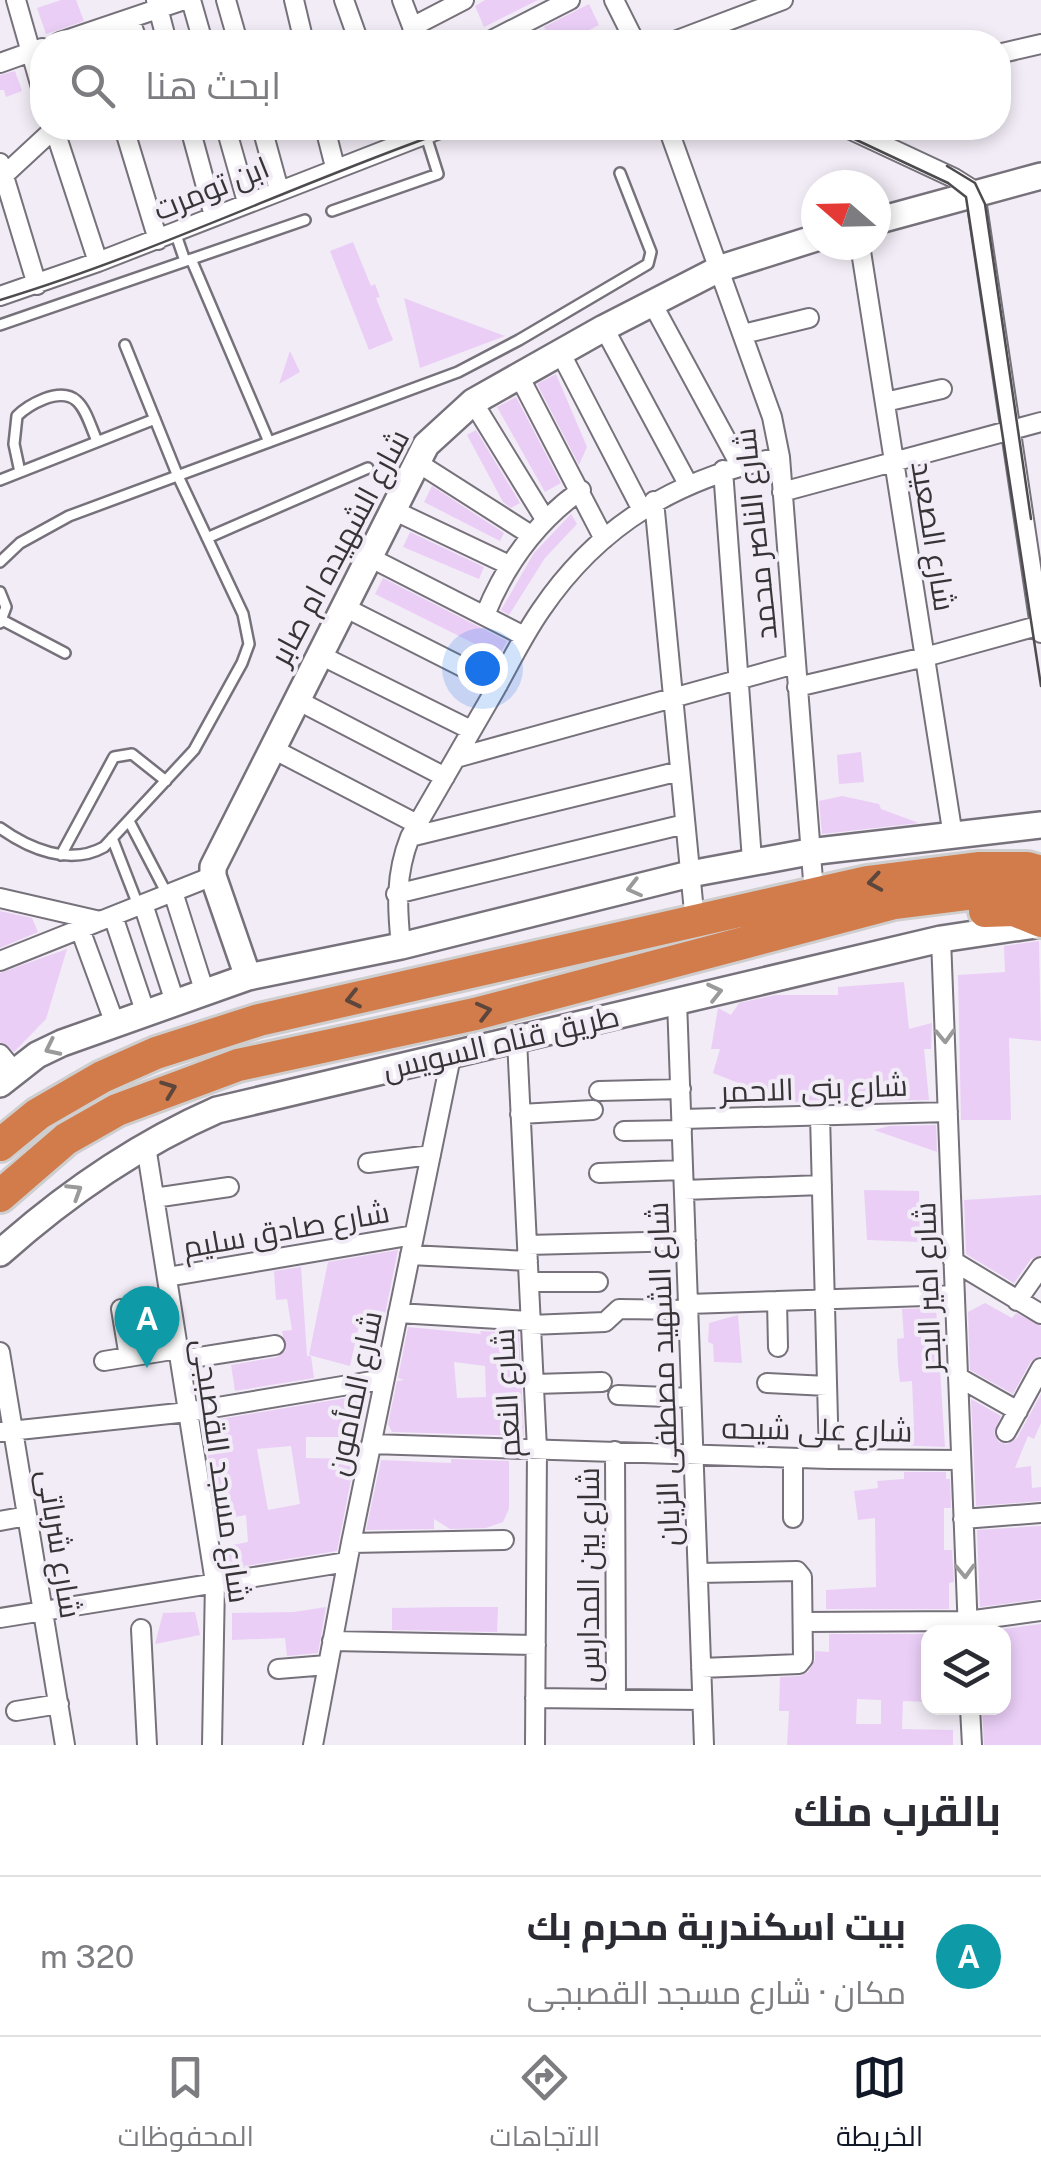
<!DOCTYPE html>
<html lang="ar">
<meta charset="utf-8">
<style>
body{margin:0;font-family:"Public Sans",Cairo,sans-serif;background:#f7f7f7;color:#2b2b33;direction:rtl}
.controls{position:absolute;right:30px;bottom:30px;display:grid;overflow:hidden;border-radius:20px;box-shadow:0 5px 15px #0003}
.controls button{width:90px;height:90px;display:grid;place-items:center;padding:0;border:0;border-bottom:2px solid #e1e1e2;background:#fff;color:#2b2b33;font:50px sans-serif}
.compass{position:absolute;left:801px;top:170px;width:90px;height:90px;border-radius:50%;background:#fff;box-shadow:0 5px 15px #0003;rotate:290deg}
.you{position:absolute;left:482px;top:668px;width:35px;height:35px;margin:-25px;border:8px solid #fff;border-radius:50%;background:#1a73e8;box-shadow:0 0 0 15px #1a73e833}
.badge{display:grid;place-items:center;width:65px;height:65px;border-radius:50%;background:#111827;color:#fff;font-size:32px;font-weight:700}
.pin{position:absolute;translate:-50% -82px;filter:drop-shadow(0 2px 5px #0008)}
.pin::after{content:'';position:absolute;top:52px;width:35px;height:30px;background:inherit;clip-path:polygon(0 0,100% 0,50% 100%)}
.list{margin:0;padding:0;list-style:none}
h2{display:flex;justify-content:space-between;align-items:center;height:130px;margin:0;padding:0 40px;font-size:42px}
h2 small{font-size:32px;font-weight:400;color:#7c7c81}
.list li{display:grid;grid-template-columns:65px 1fr auto;gap:30px;align-items:center;box-sizing:border-box;height:160px;padding:0 40px;border-top:2px solid #e1e1e2}
.list b{display:block;font-size:38px;white-space:nowrap}
.list p{margin:0;font-size:32px;white-space:nowrap;color:#7c7c81}
.list em{font-size:32px;font-style:normal;color:#7c7c81}
.icon{flex:none;width:55px;height:55px;fill:none;stroke:currentColor;stroke-width:2;stroke-linecap:round;stroke-linejoin:round}
.map{position:relative;flex:none;width:1041px;height:1745px;overflow:hidden;direction:ltr}
.search{position:absolute;background:#fff;box-shadow:0 5px 15px #0003;left:30px;right:30px;top:30px;height:110px;display:flex;align-items:center;gap:25px;box-sizing:border-box;padding:0 35px;border-radius:40px;color:#7c7c81;font-size:38px}
.sheet{height:290px;background:#fff}
nav{display:flex;justify-content:space-around;align-items:center;box-sizing:border-box;height:140px;border-top:2px solid #e1e1e2;background:#fff;font-size:28px;color:#7c7c81}
nav a{display:grid;justify-items:center;gap:5px}
nav .on{color:#111827}
.map>svg:first-child{display:block}
.building{fill:#eacef6;fill-rule:evenodd}
.lines{fill:none;stroke-linecap:round;stroke-linejoin:round}
.lane-casing{stroke:#76717a;stroke-width:14}
.street-casing{stroke:#76717a;stroke-width:22}
.secondary-casing{stroke:#76717a;stroke-width:30}
.highway-casing{stroke:#cfcecf;stroke-width:38}
.lane{stroke:#fff;stroke-width:9}
.street{stroke:#fff;stroke-width:18}
.secondary{stroke:#fff;stroke-width:25}
.highway{stroke:#d27b4b;stroke-width:32}
.tram{stroke:#4e4b4f;stroke-width:2.5}
.oneway{stroke:#5d463c}
.oneway2{stroke:#9a9a9b}
.labels{text-anchor:middle;dominant-baseline:central;stroke-width:8;stroke-linejoin:round;paint-order:stroke}
.street-label{font-size:30px;fill:#363437;stroke:#f2ecf6}
</style>
<div class="map">
<svg width="1041" height="1745" viewBox="0 0 1041 1745">
<rect width="100%" height="100%" fill="#f2ecf6"/>
<path class="building" d="M61 0H76L84 21 46 34 37 8Z
M485 0H538L484 27 475 6Z
M589 4 599 25 565 42H552L544 27Z
M15 71 22 91 6 97 4 90H0V75Z
M353 242 371 286 375 284 380 297 376 298 393 340 369 350 330 251Z
M404 298 440 312 505 336 420 368Z
M290 351 300 372 279 384Z
M556 374 587 447 579 465 537 384Z
M516 397 561 483 545 492 497 407Z
M476 430 520 503 511 508 503 502 467 435Z
M432 486 504 533 500 541 424 502Z
M571 514 577 524 545 558 509 615 501 610 534 553Z
M410 532 484 567 479 579 403 547Z
M383 578 507 641 499 656 375 594Z
M861 752 864 782 839 784 837 755Z
M842 796 879 804 881 809 919 823 822 834 819 801Z
M0 911 32 918 38 932 0 948Z
M1039 941 1041 1041 1009 1038 1011 1120H961L958 975 1005 972 1004 946Z
M67 949 46 1019 14 1052 0 1042V973Z
M904 982 909 1029 932 1023 931 1049H924L929 1100 787 1102 713 1073 720 1049H711L718 1008 731 1015 739 1003 775 995H838V987Z
M936 1125 937 1152 874 1130 889 1126Z
M864 1190 919 1191 920 1242 867 1240Z
M1041 1195V1255L1031 1259 1014 1283 966 1254 964 1200Z
M398 1250 382 1329 359 1325 350 1366 309 1355 328 1262Z
M301 1267 307 1356H311L314 1378 235 1391 231 1365 277 1357 286 1350 282 1331 292 1330 287 1299 276 1300 274 1271Z
M985 1303 1012 1318 1016 1313 1041 1326V1356L1031 1361 1013 1394 970 1370 968 1312Z
M936 1308 945 1447 898 1445 897 1427H914L912 1381 900 1382 898 1365 897 1339 904 1338 902 1309Z
M738 1315 742 1363 714 1362 713 1344 708 1342 709 1323Z
M408 1327 481 1334 480 1331 519 1333 524 1436 392 1432 388 1424 397 1381 404 1380 398 1378ZM454 1362 485 1366 486 1397 457 1398Z
M1041 1394V1423L1034 1439 1028 1436 1015 1468 1031 1466 1032 1488 1041 1487V1501L976 1506 971 1399 1001 1416 994 1433 999 1442 1007 1444 1017 1438Z
M364 1395 368 1399 357 1437H306V1458L355 1459 337 1551 226 1569 222 1547 248 1542 246 1515 218 1520 202 1422ZM291 1446 300 1504 268 1510 257 1449Z
M451 1459 509 1461V1509L503 1522 486 1528 450 1529 434 1519V1529L366 1530 381 1460 451 1463Z
M904 1472H946V1479H950L951 1508H944V1550H952L954 1582 949 1583V1609H826V1590L876 1587 875 1518 858 1520 854 1491 878 1488 877 1481 904 1479Z
M1041 1526V1599L980 1607 977 1530Z
M326 1607 318 1653 287 1656 285 1638 232 1640V1613L294 1612Z
M453 1607H498L497 1632 392 1630V1608Z
M195 1612 200 1635 155 1644 163 1613Z
M1041 1624V1745H984L982 1708H1004V1632H980Z
M829 1634H928V1702L903 1701 902 1729 953 1730V1745H787L789 1711H779L780 1677 800 1676 808 1672 815 1660V1651L829 1652ZM857 1699 881 1700V1724H856Z"/>
<g class="lines">
<defs>
<path id="lane" d="M332 211 438 174 426 136
M175 232 185 261
M191 259 269 442
M0 325 305 220
M20 472 14 444 17 416C25 408 34 403 44 399 81 385 85 413 97 441
M0 480 155 419
M207 538 368 468
M0 562 20 543 69 516 458 372 519 340 648 264 651 252 620 173
M0 592 6 607 0 623
M2 620 65 653
M129 821 167 894
M0 828C29 849 70 866 104 847L194 750 242 663 249 644 243 614 177 474 125 345
M112 838 138 905
M61 855 114 757 132 754 166 781"/>
<path id="street" d="M16 0 42 91
M156 0 167 42
M191 0 203 42
M226 0 238 42
M294 0 304 42
M344 0 359 42
M402 0 418 42
M614 0 635 42
M412 27 464 0
M60 42 184 0
M129 42 135 34 130 19
M488 42 570 0
M672 42 783 0
M998 54 1041 44
M0 63 42 48
M54 128 98 262
M124 128 158 240
M190 128 214 216
M226 128 247 202
M262 128 279 190
M325 128 335 167
M668 128 772 417 780 457 814 893
M847 128 954 178 970 188 976 199 1041 633
M0 163 37 285
M0 179 55 128
M860 245 953 836
M0 296 98 262 442 128
M652 303 740 465
M604 328 688 484
M743 334 809 318
M560 352 642 510
M518 374 604 539
M473 402 545 519
M885 402 942 389
M415 461 531 535
M723 470 752 860
M782 492 1041 422
M654 501 695 922
M391 509 509 565
M367 556 524 636
M342 606 498 685
M485 615C506 563 536 522 581 490
M318 654 471 730
M797 687 925 657 1041 625
M295 699 445 777
M271 748 417 824
M456 758 795 664
M410 837 680 771
M173 892 205 993
M396 894 685 824
M0 898 100 921
M143 904 175 1002
M113 916 146 1014
M80 929 115 1024
M941 939 968 1632
M401 946C397 907 395 875 410 837 438 788 467 739 495 690 510 663 523 636 541 610 600 523 679 478 780 457
M0 961 213 876
M677 1001 704 1745
M517 1040 537 1449 535 1745
M0 1054 14 1071
M599 1091 681 1089
M520 1114 593 1110
M820 1115 829 1459
M682 1119 948 1112
M624 1131 682 1130
M146 1146 215 1582 212 1745
M368 1163 431 1155
M599 1173 683 1170
M684 1190 822 1185
M154 1198 229 1187
M527 1245 686 1241
M410 1255 528 1261
M953 1261 1041 1314
M167 1277 414 1235
M529 1282H598
M777 1301 778 1347
M1017 1301 1041 1267
M688 1304 955 1295
M121 1309 129 1357
M398 1313 530 1321
M530 1325 605 1322 619 1309 688 1310
M0 1352 65 1745
M180 1360 275 1345
M104 1361 178 1349
M958 1377 1018 1411
M767 1383 827 1386
M535 1384 602 1382
M618 1395 691 1398
M0 1432 188 1412 384 1379
M1006 1432 1041 1368
M371 1444 829 1459 961 1460
M615 1451 616 1699
M793 1458V1518
M963 1519 1041 1513
M0 1521 27 1516
M351 1543 504 1540
M698 1573 797 1571 802 1577 803 1659 799 1664 701 1668
M0 1618 347 1562
M803 1622 967 1621 1041 1611
M141 1629 147 1745
M332 1641 536 1645
M278 1669 327 1665
M535 1698 702 1700
M970 1708 972 1745
M16 1711 59 1704
M313 1745 351 1543 452 1052"/>
<path id="secondary" d="M876 221 1041 176
M248 977 213 876V867L426 445 473 402 604 328 721 268 816 238
M0 1084 37 1055 62 1043 248 977 401 946 690 874 809 852 1041 825
M0 1253C65 1195 137 1145 217 1110L941 939 1041 924"/>
<path id="highway" d="M985 911 1014 910 1041 921
M0 1145 38 1114 102 1077 156 1053 259 1020 867 882 978 868H1027L1041 872
M0 1196 66 1139 117 1110 238 1065 475 1014 894 903 998 890 1041 894"/>
</defs>
<use href="#lane" class="lane-casing"/>
<use href="#street" class="street-casing"/>
<use href="#secondary" class="secondary-casing"/>
<use href="#highway" class="highway-casing"/>
<use href="#lane" class="lane"/>
<use href="#street" class="street"/>
<use href="#secondary" class="secondary"/>
<use href="#highway" class="highway"/>
<path class="tram" d="M644 42 664 38 679 42
M831 128 948 183 966 197 1041 686
M947 166 975 183 985 204 1031 519
M0 300C155 253 302 181 455 128"/>
</g>
<defs><path id="oneway-chevron" d="M-2-3.5L2.5 0L-2 3.5" fill="none" stroke-width="1.6" stroke-linecap="round" stroke-linejoin="round" transform="scale(2.5)"/></defs>
<g class="oneway">
<use href="#oneway-chevron" transform="translate(875 882) rotate(171)"/>
<use href="#oneway-chevron" transform="translate(353 999) rotate(167)"/>
<use href="#oneway-chevron" transform="translate(484 1011) rotate(-14)"/>
<use href="#oneway-chevron" transform="translate(169 1089) rotate(-21)"/>
</g>
<g class="oneway2">
<use href="#oneway-chevron" transform="translate(634 888) rotate(166)"/>
<use href="#oneway-chevron" transform="translate(715 992) rotate(-13)"/>
<use href="#oneway-chevron" transform="translate(945 1036) rotate(88)"/>
<use href="#oneway-chevron" transform="translate(52 1048) rotate(154)"/>
<use href="#oneway-chevron" transform="translate(75 1191) rotate(-32)"/>
<use href="#oneway-chevron" transform="translate(965 1571) rotate(88)"/>
</g>
<g class="labels">
<g class="street-label">
<text transform="translate(211 188) rotate(-22)">ابن تومرت</text>
<text transform="translate(755 534) rotate(-96)">شارع الناصر محمد</text>
<text transform="translate(934 536) rotate(81)">شارع الصعيد</text>
<text transform="translate(339 547) rotate(-62)">شارع الشهيده ام صابر</text>
<text transform="translate(501 1042) rotate(-13)">طريق قناه السويس</text>
<text transform="translate(814 1088) rotate(-2)">شارع بنى الاحمر</text>
<text transform="translate(286 1229) rotate(-10)">شارع صادق سليم</text>
<text transform="translate(927 1287) rotate(-92)">شارع امير البحر</text>
<text transform="translate(663 1374) rotate(-92)">شارع الشهيد مصطفى الزيان</text>
<text transform="translate(354 1393) rotate(-78)">شارع المأمون</text>
<text transform="translate(506 1393) rotate(-93)">شارع النعم</text>
<text transform="translate(817 1429) rotate(1)">شارع على شيحه</text>
<text transform="translate(222 1471) rotate(82)">شارع مسجد القصبجى</text>
<text transform="translate(60 1544) rotate(81)">شارع شرباتى</text>
<text transform="translate(588 1575) rotate(-90)">شارع بين المدارس</text>
</g>
</g>
</svg>
<div class="controls">
<button><svg class="icon" aria-label="layers" viewBox="0 0 24 24"><path d="M12 4l9 5-9 5-9-5zM3 14l9 5 9-5"/></svg></button>
</div>
<svg class="compass" viewBox="-18 -18 36 36"><path d="M0-13l5 13h-10z" fill="#e53935"/><path d="M0 13l5-13h-10z" fill="#7c7c81"/></svg>
<div class="you"></div>
<div class="pin badge" style="left:147px;top:1368px;background:#0f9aa8">A</div>
<div class="search"><svg class="icon" aria-label="search" viewBox="0 0 24 24"><circle cx="10" cy="10" r="6"/><path d="M15 15l6 6"/></svg>ابحث هنا</div>
</div>
<section class="sheet">
<h2>بالقرب منك<small></small></h2>
<ul class="list">
<li><span class="badge" style="background:#0f9aa8">A</span><div><b>بيت اسكندرية محرم بك</b><p>مكان · شارع مسجد القصبجى</p></div><em>320 m</em></li>
</ul>
</section>
<nav>
<a class="on"><svg class="icon" aria-label="map" viewBox="0 0 24 24"><path d="M3 6l6-2 6 2 6-2v14l-6 2-6-2-6 2zM9 4v14M15 6v14"/></svg>الخريطة</a>
<a><svg class="icon" aria-label="directions" viewBox="0 0 24 24"><path d="M12 3l9 9-9 9-9-9zM9 14v-3h6M13 9l2 2-2 2"/></svg>الاتجاهات</a>
<a><svg class="icon" aria-label="saved" viewBox="0 0 24 24"><path d="M7 4h10v16l-5-4-5 4z"/></svg>المحفوظات</a>
</nav>
